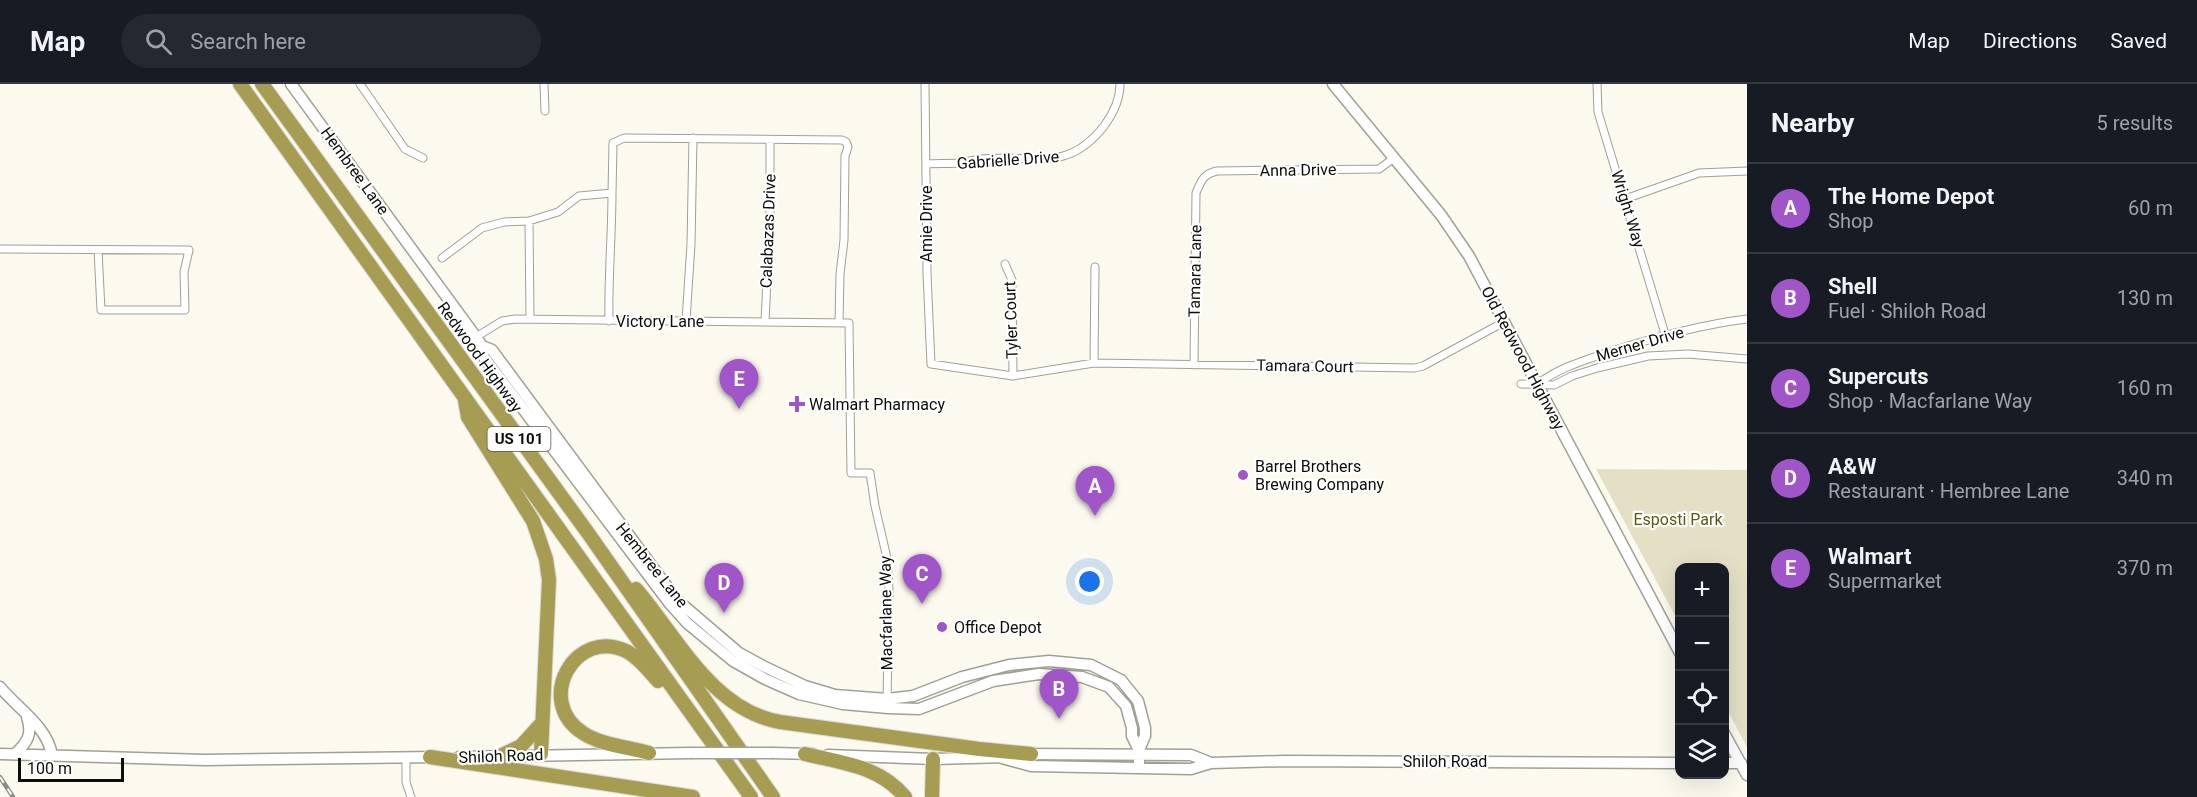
<!DOCTYPE html>
<meta charset="utf-8">
<style>
body{margin:0;font-family:Roboto,sans-serif;background:#242831;color:#f1f3f6}
.controls{position:absolute;right:18px;bottom:18px;display:grid;overflow:hidden;border-radius:12px;box-shadow:0 6px 24px #0002}
.controls button{width:54px;height:54px;display:grid;place-items:center;padding:0;border:0;border-bottom:2px solid #363941;background:#171b24;color:#f1f3f6;font:30px sans-serif}
.scale{position:absolute;left:18px;bottom:15px;width:106px;box-sizing:border-box;padding-left:6px;border:3px solid #0c0c08;border-top:0;font-size:16px;line-height:21px;white-space:nowrap;color:#0c0c08;-webkit-text-stroke:4px #fff;paint-order:stroke}
.you{position:absolute;left:1090px;top:498px;width:21px;height:21px;margin:-15px;border:4px solid #fff;border-radius:50%;background:#1a73e8;box-shadow:0 0 0 9px #1a73e833}
.badge{display:grid;place-items:center;width:39px;height:39px;border-radius:50%;background:#a055c8;color:#fff;font-size:20px;font-weight:700}
.pin{position:absolute;translate:-50% -50px;filter:drop-shadow(0 2px 3px #0008)}
.pin::after{content:'';position:absolute;top:32px;width:21px;height:18px;background:inherit;clip-path:polygon(0 0,100% 0,50% 100%)}
.list{margin:0;padding:0;list-style:none}
h2{display:flex;justify-content:space-between;align-items:center;height:78px;margin:0;padding:0 24px;font-size:26px}
h2 small{font-size:20px;font-weight:400;color:#9ea1a6}
.list li{display:grid;grid-template-columns:39px 1fr auto;gap:18px;align-items:center;box-sizing:border-box;height:90px;padding:0 24px;border-top:2px solid #363941}
.list b{display:block;font-size:22px;white-space:nowrap}
.list p{margin:0;font-size:20px;white-space:nowrap;color:#9ea1a6}
.list em{font-size:20px;font-style:normal;color:#9ea1a6}
.icon{flex:none;width:33px;height:33px;fill:none;stroke:currentColor;stroke-width:2;stroke-linecap:round;stroke-linejoin:round}
.map{position:relative;flex:none;width:1747px;height:713px;overflow:hidden}
header{display:flex;align-items:center;gap:36px;box-sizing:border-box;height:84px;padding:0 30px;background:#171b24;border-bottom:2px solid #363941}
header strong{font-size:28px}
nav{display:flex;gap:33px;margin-inline-start:auto;font-size:21px}
.search{width:420px;height:54px;background:#242831;display:flex;align-items:center;gap:15px;box-sizing:border-box;padding:0 21px;border-radius:33px;color:#9ea1a6;font-size:22px}
main{display:flex}
aside{flex:1;background:#171b24}
.map>svg:first-child{display:block}
.green{fill:#e3e0c6}
.lines{fill:none;stroke-linecap:round;stroke-linejoin:round}
.street-casing{stroke:#a1a095;stroke-width:9}
.secondary-casing{stroke:#a1a095;stroke-width:13}
.highway-casing{stroke:#d8d8d7;stroke-width:16}
.street{stroke:#fff;stroke-width:7}
.secondary{stroke:#fff;stroke-width:10}
.highway{stroke:#a69d52;stroke-width:14}
.rail-casing{stroke:#8a8982;stroke-width:4.5}
.rail{stroke:#fff;stroke-width:2;stroke-dasharray:7;stroke-linecap:butt}
.secondary-bridge-casing{stroke:#a1a095;stroke-width:13;stroke-linecap:butt}
.secondary-bridge{stroke:#fff;stroke-width:10}
.poi-dot{fill:#a055c8;stroke:#fff;stroke-width:2}
.labels{text-anchor:middle;dominant-baseline:central;stroke-width:4.5;stroke-linejoin:round;paint-order:stroke}
.shield{fill:#fff;stroke:#555552;stroke-width:1.5}
.shield-label{font-size:15px;font-weight:bold;fill:#0c0c08}
.street-label{font-size:16px;fill:#0c0c08;stroke:#fff}
.poi-label{font-size:16px;fill:#0c0c08;stroke:#fff;text-anchor:start}
.park-label{font-size:16px;fill:#5e5612;stroke:#fff}
</style>
<header>
<strong>Map</strong>
<div class="search"><svg class="icon" aria-label="search" viewBox="0 0 24 24"><circle cx="10" cy="10" r="6"/><path d="M15 15l6 6"/></svg>Search here</div>
<nav><a>Map</a><a>Directions</a><a>Saved</a></nav>
</header>
<main>
<div class="map">
<svg width="1747" height="713" viewBox="0 0 1747 713">
<rect width="100%" height="100%" fill="#fcfaef"/>
<path class="green" d="M1596 385 1747 386V663L1725 622 1724 484H1680L1679 539Z"/>
<g class="lines">
<defs>
<path id="street" d="M360 0 405 65 423 74
M544 0 545 27
M925 0 927 189 931 280 1013 292 1094 279 1415 284 1423 282 1504 238
M1597 0 1598 28 1665 250
M926 80C937 79 948 80 958 79 966 78 974 76 981 75 1032 70 1067 90 1104 42 1113 30 1120 15 1120 0
M1625 115 1699 89 1747 87
M529 137 530 235
M0 165 189 166 184 188 185 226H101L98 166
M442 174 482 144 504 138 529 137 558 128 579 112 612 109 613 59 624 54 842 56 846 58 848 63 845 72 844 156 840 190 839 239
M1005 180 1012 196 1013 292
M609 237C608 194 612 151 612 109
M686 237 691 160 693 54
M765 238 770 131V56
M476 253 502 237 515 235 849 239 851 389H870L875 422 887 474 889 506 887 618
M1094 279 1095 183
M1194 281 1196 109C1201 97 1203 90 1217 87L1379 85 1394 74
M1521 300 1554 301 1572 292 1597 284 1648 272 1688 270 1747 275
M1538 300C1558 284 1583 277 1606 269 1652 254 1698 241 1747 235
M406 673V698L411 713"/>
<path id="secondary" d="M291 0 476 253 482 262 483 272 670 520 687 539 733 577 765 595 799 610 843 620 888 624 919 625 993 597 1039 590 1082 593 1109 603 1126 622 1132 644V652L1139 666V683
M1333 0 1441 131 1469 172 1680 569
M482 262 492 266 677 516 739 569 763 582 805 602 835 611 887 615 913 612 962 593 1009 581 1049 577 1091 581 1121 596 1138 617 1145 644V652L1139 666
M0 603C18 625 47 642 52 671
M1724 649 1747 691
M774 669 813 670
M0 670 205 676 437 673
M15 670C27 659 33 650 27 633
M1026 670 1191 671 1211 679
M828 671 933 675 1007 673
M459 673 690 669
M1002 674 1031 682 1191 685 1211 679 1284 677 1680 679
M1724 679H1741"/>
<path id="highway" d="M240 0 751 713
M262 0 588 449 773 713
M465 316 468 333 533 437 546 475 549 496 541 670
M636 505C678 554 712 626 780 638L979 665 1031 670
M649 669C628 663 601 661 583 649 533 617 576 541 628 568 640 575 649 587 658 597
M805 670C842 679 880 682 905 713
M500 672 521 662 542 639
M430 673 693 713
M932 713 933 675"/>
</defs>
<use href="#street" class="street-casing"/>
<use href="#secondary" class="secondary-casing"/>
<use href="#highway" class="highway-casing"/>
<use href="#street" class="street"/>
<use href="#secondary" class="secondary"/>
<use href="#highway" class="highway"/>
<defs>
<path id="rail" d="M0 693 13 713"/>
</defs>
<use href="#rail" class="rail-casing"/>
<use href="#rail" class="rail"/>
<defs>
<path id="secondary-bridge" d="M690 669H774"/>
</defs>
<use href="#secondary-bridge" class="secondary-bridge-casing"/>
<use href="#secondary-bridge" class="secondary-bridge"/>
</g>
<g class="poi-dot">
<path d="M794 311h6v6h6v6h-6v6h-6v-6h-6v-6h6z"/>
<circle cx="1243" cy="391" r="6"/>
<circle cx="942" cy="543" r="6"/>
</g>
<g class="labels">
<rect class="shield" x="487.5" y="343" width="63" height="24" rx="4.5"/>
<g class="shield-label">
<text x="519" y="355">US 101</text>
</g>
<g class="street-label">
<text transform="translate(1008 76) rotate(-4)">Gabrielle Drive</text>
<text transform="translate(1298 86) rotate(-1)">Anna Drive</text>
<text transform="translate(355 87) rotate(54)">Hembree Lane</text>
<text transform="translate(1628 125) rotate(73)">Wright Way</text>
<text transform="translate(926 140) rotate(-90)">Amie Drive</text>
<text transform="translate(768 147) rotate(-88)">Calabazas Drive</text>
<text transform="translate(1195 187) rotate(-89)">Tamara Lane</text>
<text transform="translate(1011 236) rotate(-92)">Tyler Court</text>
<text x="660" y="237">Victory Lane</text>
<text transform="translate(1640 260) rotate(-16)">Merner Drive</text>
<text transform="translate(480 273) rotate(54)">Redwood Highway</text>
<text transform="translate(1523 274) rotate(62)">Old Redwood Highway</text>
<text transform="translate(1305 282) rotate(1)">Tamara Court</text>
<text transform="translate(652 481) rotate(51)">Hembree Lane</text>
<text transform="translate(886 529) rotate(-91)">Macfarlane Way</text>
<text transform="translate(501 672) rotate(-2)">Shiloh Road</text>
<text x="1445" y="677">Shiloh Road</text>
</g>
<g class="poi-label">
<text x="809" y="320">Walmart Pharmacy</text>
<text x="1255" y="382">Barrel Brothers<tspan x="1255" dy="18">Brewing Company</tspan></text>
<text x="954" y="543">Office Depot</text>
</g>
<g class="park-label">
<text x="1678" y="435">Esposti Park</text>
</g>
</g>
</svg>
<div class="controls">
<button>+</button>
<button>−</button>
<button><svg class="icon" aria-label="locate" viewBox="0 0 24 24"><circle cx="12" cy="12" r="6"/><path d="M12 2v4M12 18v4M2 12h4M18 12h4"/></svg></button>
<button><svg class="icon" aria-label="layers" viewBox="0 0 24 24"><path d="M12 4l9 5-9 5-9-5zM3 14l9 5 9-5"/></svg></button>
</div>
<div class="scale">100 m</div>
<div class="you"></div>
<div class="pin badge" style="left:1095px;top:432px">A</div>
<div class="pin badge" style="left:1059px;top:635px">B</div>
<div class="pin badge" style="left:922px;top:520px">C</div>
<div class="pin badge" style="left:724px;top:529px">D</div>
<div class="pin badge" style="left:739px;top:325px">E</div>
</div>
<aside>
<h2>Nearby<small>5 results</small></h2>
<ul class="list">
<li><span class="badge">A</span><div><b>The Home Depot</b><p>Shop</p></div><em>60 m</em></li>
<li><span class="badge">B</span><div><b>Shell</b><p>Fuel · Shiloh Road</p></div><em>130 m</em></li>
<li><span class="badge">C</span><div><b>Supercuts</b><p>Shop · Macfarlane Way</p></div><em>160 m</em></li>
<li><span class="badge">D</span><div><b>A&amp;W</b><p>Restaurant · Hembree Lane</p></div><em>340 m</em></li>
<li><span class="badge">E</span><div><b>Walmart</b><p>Supermarket</p></div><em>370 m</em></li>
</ul>
</aside>
</main>
